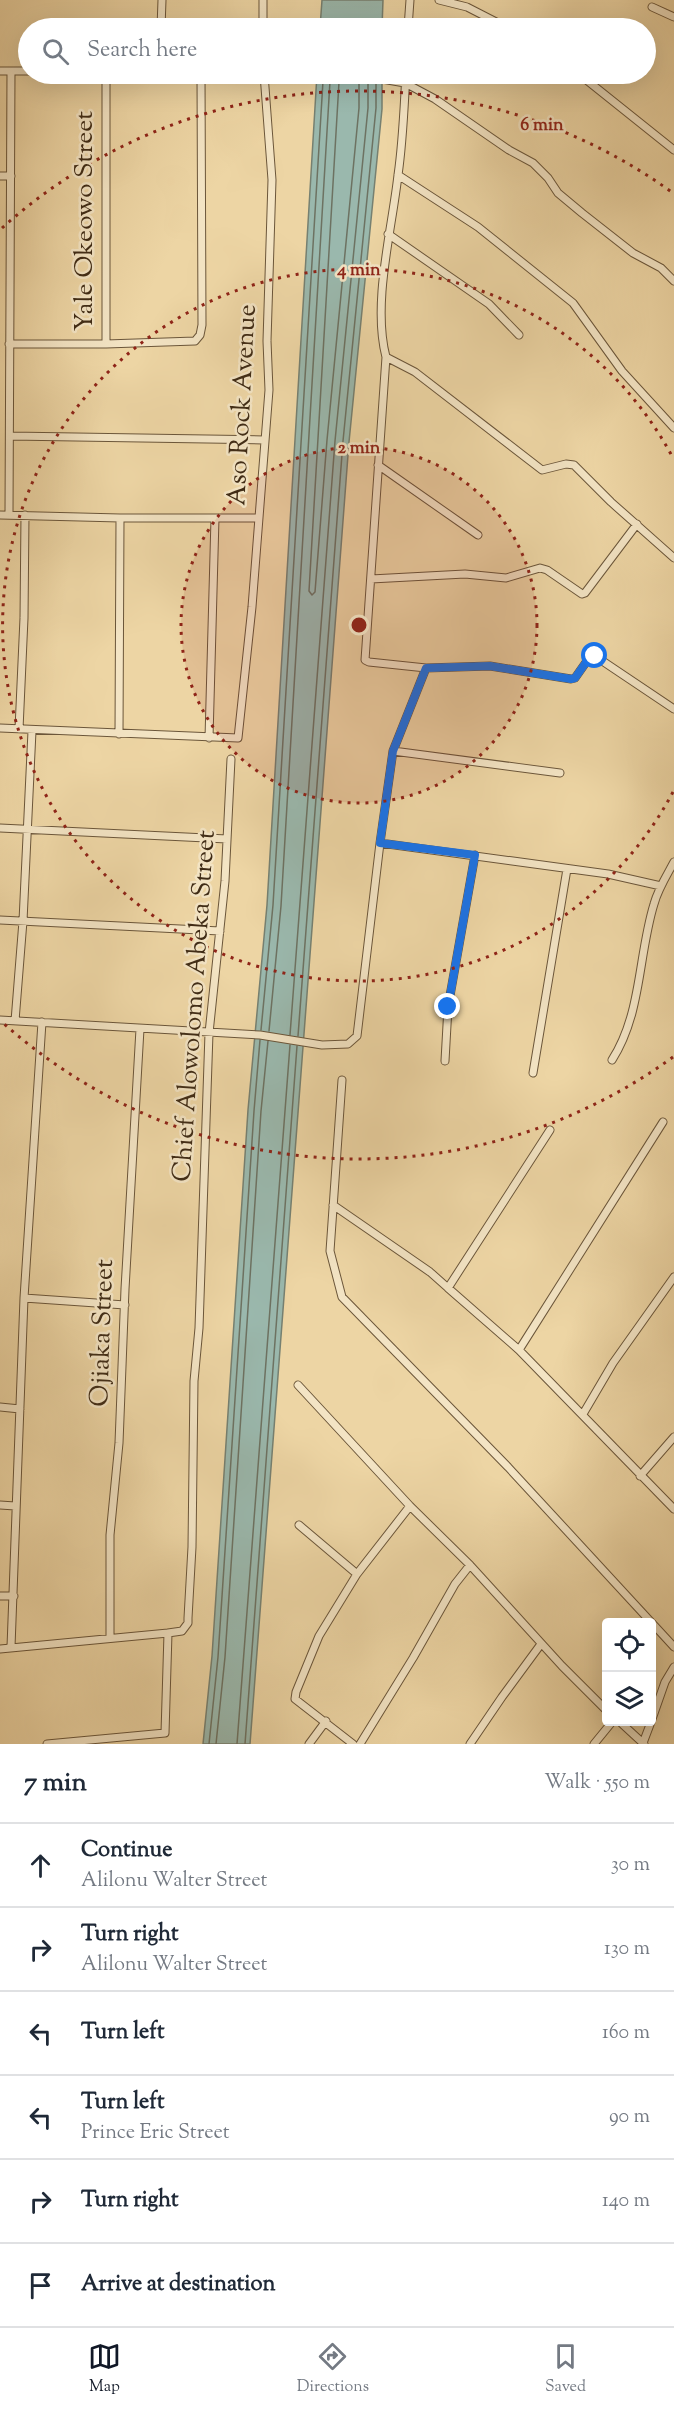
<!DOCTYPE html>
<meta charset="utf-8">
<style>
body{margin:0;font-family:"Sorts Mill Goudy",serif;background:#f2f2f3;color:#1f2937}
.controls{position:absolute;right:18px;bottom:18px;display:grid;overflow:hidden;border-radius:6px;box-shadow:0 6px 24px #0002}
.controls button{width:54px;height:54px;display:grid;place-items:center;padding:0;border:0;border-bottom:2px solid #e0e1e3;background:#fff;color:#1f2937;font:30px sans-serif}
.stop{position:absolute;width:18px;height:18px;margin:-14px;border:4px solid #1a73e8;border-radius:50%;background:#fff}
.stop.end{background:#1a73e8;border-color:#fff;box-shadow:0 2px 6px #0008}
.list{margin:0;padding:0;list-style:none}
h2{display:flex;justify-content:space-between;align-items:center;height:78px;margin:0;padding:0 24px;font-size:26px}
h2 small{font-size:20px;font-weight:400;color:#747a83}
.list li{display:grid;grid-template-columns:39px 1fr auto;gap:18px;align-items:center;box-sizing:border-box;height:84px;padding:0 24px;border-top:2px solid #e0e1e3}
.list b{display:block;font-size:22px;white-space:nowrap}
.list p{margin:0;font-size:20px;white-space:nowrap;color:#747a83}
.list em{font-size:20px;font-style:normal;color:#747a83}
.icon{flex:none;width:33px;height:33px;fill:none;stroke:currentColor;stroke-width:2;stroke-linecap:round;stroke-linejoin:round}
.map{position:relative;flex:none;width:674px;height:1744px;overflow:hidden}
.search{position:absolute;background:#fff;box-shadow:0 6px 24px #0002;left:18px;right:18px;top:18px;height:66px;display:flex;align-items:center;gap:15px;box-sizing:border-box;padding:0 21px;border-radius:33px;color:#747a83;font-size:22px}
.sheet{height:582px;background:#fff}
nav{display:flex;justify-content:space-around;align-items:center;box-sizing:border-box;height:84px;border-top:2px solid #e0e1e3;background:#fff;font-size:16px;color:#747a83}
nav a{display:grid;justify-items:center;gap:3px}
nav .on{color:#111827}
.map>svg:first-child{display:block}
.water{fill:#9ab8ad;stroke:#768071;stroke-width:1.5}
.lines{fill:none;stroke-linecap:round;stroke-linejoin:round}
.shore{stroke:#6d7262;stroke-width:1.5}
.street-casing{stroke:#6b563a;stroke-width:9}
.street{stroke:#f3e4c4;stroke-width:7}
.route{stroke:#1a73e8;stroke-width:8}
.ring{fill:none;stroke:#8f2418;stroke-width:3;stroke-dasharray:3 6}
.labels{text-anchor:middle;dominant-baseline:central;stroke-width:5;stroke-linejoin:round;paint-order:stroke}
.street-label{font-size:26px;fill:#402c16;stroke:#f3e4c4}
.centre{fill:#8f2418;stroke:#f3e4c4;stroke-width:3}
.ring-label{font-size:18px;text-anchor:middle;font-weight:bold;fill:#8f2418;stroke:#f3e4c4;stroke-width:5;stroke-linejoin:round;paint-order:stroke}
</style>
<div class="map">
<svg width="674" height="1744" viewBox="0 0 674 1744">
<rect width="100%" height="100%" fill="#edd5a4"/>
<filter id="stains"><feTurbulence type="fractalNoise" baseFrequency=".00333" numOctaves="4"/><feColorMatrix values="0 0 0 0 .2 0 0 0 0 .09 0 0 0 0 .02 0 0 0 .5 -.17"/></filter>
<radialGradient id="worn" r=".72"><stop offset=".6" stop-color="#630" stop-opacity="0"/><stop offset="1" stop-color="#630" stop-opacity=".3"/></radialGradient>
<path class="water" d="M322 0H383L382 28H320Z
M317 74H382V109L349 442 250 1744H203L212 1656 248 1110 267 905Z"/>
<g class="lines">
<path class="shore" d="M339 82 309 591 312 595 315 592 327 440 359 108V82
M261 1030 273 905 323 81
M269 1031 281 906 330 81
M290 1035 335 441 368 108V83
M298 1036 343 441 376 108V83
M209 1744 218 1657 254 1111 260 1040
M216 1744 225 1657 261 1111 268 1041
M237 1744 290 1045
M245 1744 297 1046"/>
<defs>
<path id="street" d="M263 0V28
M439 0 467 7 508 28
M652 7 674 17
M161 28 162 0
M408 28 410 0
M0 71H28
M264 74 376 78 405 83 435 99 509 150 533 163 548 178 558 193 582 213 633 253 661 268 674 281
M406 74C404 107 403 141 398 175 392 230 372 303 386 357L365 660 369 662 426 668 490 666 571 679 575 678 589 658 595 656 674 709
M579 74 674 150
M398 175 478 227 573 303 622 371 674 428
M0 176H11
M388 234 489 304 519 335
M9 344H106V74
M106 344 195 341 200 335 202 325 201 74
M386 357 415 372 542 470 566 464 574 465 611 502 674 558
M10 436 264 440
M378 465 478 535
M0 515 120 518H259
M9 515 11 71
M371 579 465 574 506 578 540 568 547 570 582 594 585 593 637 524
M0 728 238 738 252 607 269 390 267 341 272 180 264 74
M19 729 24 618 25 515
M119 734 120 518
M209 738 215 518
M393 751 560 773
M0 828 227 839
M380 843 608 874 661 886
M0 920 220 931
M0 1020 260 1035 322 1045 348 1044 357 1036 380 843 393 751 426 668
M15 1021 23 921 32 731
M612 1060C642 1013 638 956 654 904 658 889 667 875 674 862
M445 1061 448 1007 475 855
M533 1073 567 869
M342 1080 330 1251 342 1297 508 1467 651 1622
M550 1130 448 1288 519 1350 674 1509
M333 1205 430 1272 448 1288
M24 1298 125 1305
M519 1350 663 1122
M298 1385 410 1506 470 1565 562 1666 606 1710
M0 1407 20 1409
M583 1414 613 1363 674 1277
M640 1476 674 1437
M0 1505 15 1506
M299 1525 357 1574
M0 1596H14
M652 1623 674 1647
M168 1633 182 1631 188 1623V1618L192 1547 194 1381 199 1328 209 1033 225 881 231 759
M110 1638V1535L119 1443 125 1289 140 1029
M11 1647 24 1298 42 1022
M0 1649 168 1633 165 1733 47 1744
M652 1719 665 1682 674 1667
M620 1722 644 1744
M643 1743 651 1722
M309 1744 326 1721
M353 1744 295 1699 296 1692 319 1636 357 1574 410 1506
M360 1744 413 1658 455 1584 470 1565
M470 1744 502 1697 541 1644
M594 1744 612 1722"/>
</defs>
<use href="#street" class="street-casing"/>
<use href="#street" class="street"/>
</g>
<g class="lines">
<path class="route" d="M448 1007 475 855 380 843 393 751 426 668 490 666 571 679 575 678 589 658 595 656"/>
</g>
<circle cx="359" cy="625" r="178" fill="#8f2418" fill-opacity=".12"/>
<g class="ring">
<circle cx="359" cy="625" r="178"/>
<path d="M673 792A356 356 0 1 1 673 458"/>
<path d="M673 1057A534 534 0 0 1 2 1022M2 228A534 534 0 0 1 673 193"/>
</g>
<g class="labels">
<g class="street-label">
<text transform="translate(85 221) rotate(-90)">Yale Okeowo Street</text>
<text transform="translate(243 405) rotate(-87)">Aso Rock Avenue</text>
<text transform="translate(195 1006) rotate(-86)">Chief Alowolomo Abeka Street</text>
<text transform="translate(103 1333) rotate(-88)">Ojiaka Street</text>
</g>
</g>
<circle cx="359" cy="625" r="9" class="centre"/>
<g class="ring-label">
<text x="542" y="130">6 min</text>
<text x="359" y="275">4 min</text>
<text x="359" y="453">2 min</text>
</g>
<rect width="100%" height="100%" filter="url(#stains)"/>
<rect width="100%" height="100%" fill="url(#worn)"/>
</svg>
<div class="controls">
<button><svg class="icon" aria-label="locate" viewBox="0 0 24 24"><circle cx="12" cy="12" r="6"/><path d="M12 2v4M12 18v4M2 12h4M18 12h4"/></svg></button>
<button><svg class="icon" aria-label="layers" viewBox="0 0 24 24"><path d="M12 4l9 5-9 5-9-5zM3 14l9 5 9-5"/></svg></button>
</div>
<div class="stop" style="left:595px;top:656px"></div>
<div class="stop end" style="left:448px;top:1007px"></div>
<div class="search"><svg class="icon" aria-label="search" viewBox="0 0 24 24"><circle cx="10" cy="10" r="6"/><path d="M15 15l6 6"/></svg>Search here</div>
</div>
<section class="sheet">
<h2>7 min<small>Walk · 550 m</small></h2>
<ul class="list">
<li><svg class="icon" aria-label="ahead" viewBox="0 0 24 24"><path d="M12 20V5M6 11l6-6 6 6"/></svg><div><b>Continue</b><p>Alilonu Walter Street</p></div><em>30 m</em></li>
<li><svg class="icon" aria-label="right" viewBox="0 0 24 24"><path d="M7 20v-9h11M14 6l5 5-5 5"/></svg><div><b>Turn right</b><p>Alilonu Walter Street</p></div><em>130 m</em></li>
<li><svg class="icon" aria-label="left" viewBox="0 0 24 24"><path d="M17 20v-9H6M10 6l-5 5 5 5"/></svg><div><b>Turn left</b></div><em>160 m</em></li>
<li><svg class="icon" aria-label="left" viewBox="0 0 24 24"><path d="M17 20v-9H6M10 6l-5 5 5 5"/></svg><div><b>Turn left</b><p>Prince Eric Street</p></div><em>90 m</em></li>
<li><svg class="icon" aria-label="right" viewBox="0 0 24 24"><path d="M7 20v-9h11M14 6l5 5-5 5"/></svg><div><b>Turn right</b></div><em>140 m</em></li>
<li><svg class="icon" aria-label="arrive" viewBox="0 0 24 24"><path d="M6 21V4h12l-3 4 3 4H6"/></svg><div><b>Arrive at destination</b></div></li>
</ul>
</section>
<nav>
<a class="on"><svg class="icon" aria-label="map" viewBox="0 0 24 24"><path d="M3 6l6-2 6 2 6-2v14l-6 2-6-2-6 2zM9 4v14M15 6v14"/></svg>Map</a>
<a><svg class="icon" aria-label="directions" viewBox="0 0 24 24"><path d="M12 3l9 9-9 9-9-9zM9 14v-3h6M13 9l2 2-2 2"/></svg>Directions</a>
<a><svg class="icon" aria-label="saved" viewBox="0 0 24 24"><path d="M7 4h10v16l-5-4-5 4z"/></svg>Saved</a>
</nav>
